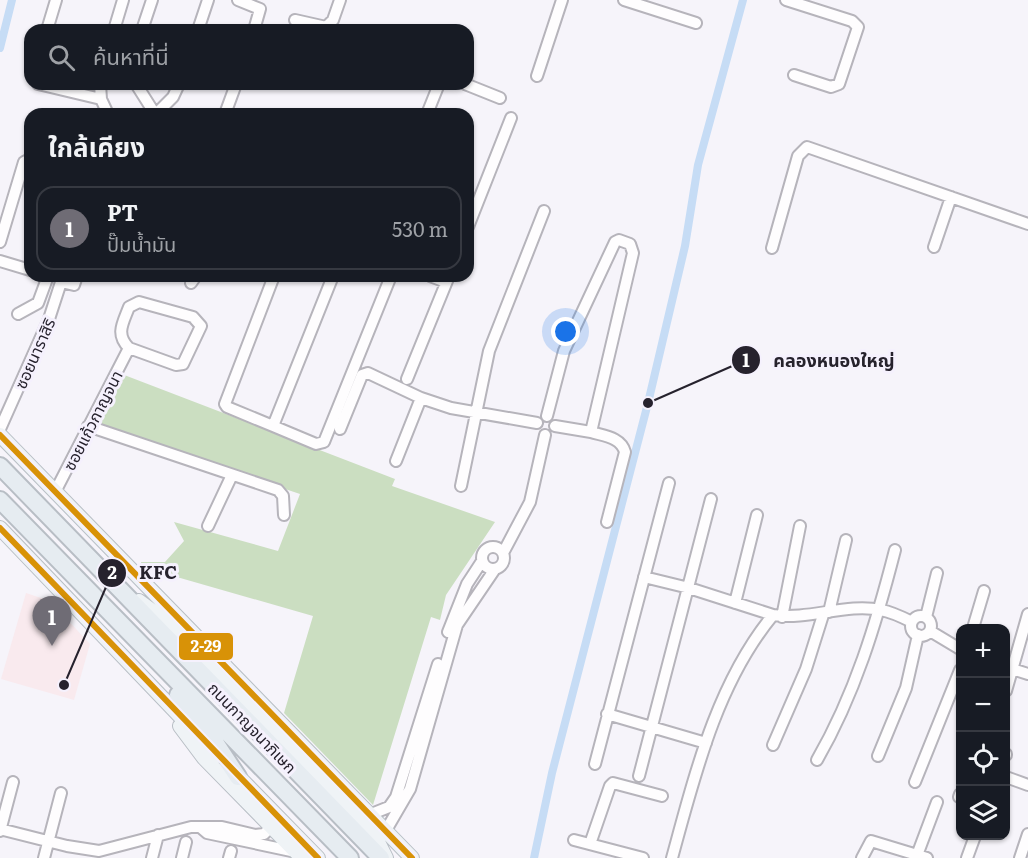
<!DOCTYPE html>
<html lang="th">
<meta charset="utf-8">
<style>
body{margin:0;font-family:Literata,"Noto Sans Thai",serif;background:#242831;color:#f1f3f6}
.controls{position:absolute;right:18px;bottom:18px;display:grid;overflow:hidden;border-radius:12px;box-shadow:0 2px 4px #0004}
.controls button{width:54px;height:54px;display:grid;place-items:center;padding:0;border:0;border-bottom:2px solid #363941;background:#171b24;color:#f1f3f6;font:30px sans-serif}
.you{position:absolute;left:566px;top:332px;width:21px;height:21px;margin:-15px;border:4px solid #fff;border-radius:50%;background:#1a73e8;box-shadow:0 0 0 9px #1a73e833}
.badge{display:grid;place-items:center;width:39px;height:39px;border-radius:50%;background:#6f6c75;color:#fff;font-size:20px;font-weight:700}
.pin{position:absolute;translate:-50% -50px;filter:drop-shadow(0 2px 3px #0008)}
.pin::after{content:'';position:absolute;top:32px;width:21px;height:18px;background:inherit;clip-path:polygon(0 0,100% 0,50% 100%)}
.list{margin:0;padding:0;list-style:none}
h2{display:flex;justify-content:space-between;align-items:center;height:78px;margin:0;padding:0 24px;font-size:26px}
h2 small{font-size:20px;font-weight:400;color:#9ea1a6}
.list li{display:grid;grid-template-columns:39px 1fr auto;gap:18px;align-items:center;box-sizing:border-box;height:84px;margin:0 12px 12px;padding:0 12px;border:2px solid #363941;border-radius:18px}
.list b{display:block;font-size:22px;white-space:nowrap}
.list p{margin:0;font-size:20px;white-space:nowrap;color:#9ea1a6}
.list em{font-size:20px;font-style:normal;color:#9ea1a6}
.icon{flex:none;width:33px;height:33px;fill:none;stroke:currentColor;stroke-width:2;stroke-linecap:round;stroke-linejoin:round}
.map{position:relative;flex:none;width:1028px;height:858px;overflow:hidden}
.search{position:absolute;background:#171b24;box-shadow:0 2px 4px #0004;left:24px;top:24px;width:450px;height:66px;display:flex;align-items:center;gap:15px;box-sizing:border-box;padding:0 21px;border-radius:18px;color:#9ea1a6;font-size:22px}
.panel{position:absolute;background:#171b24;box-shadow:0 2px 4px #0004;left:24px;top:108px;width:450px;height:174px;border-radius:18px}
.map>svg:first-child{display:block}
.commercial{fill:#f9eaee}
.green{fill:#cbdec1}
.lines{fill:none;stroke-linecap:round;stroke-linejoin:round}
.canal{stroke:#c6dcf5;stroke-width:8}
.minor-casing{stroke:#b6b4bb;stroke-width:14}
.major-casing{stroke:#b8bec5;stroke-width:16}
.highway-casing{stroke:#b8bec5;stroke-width:20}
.minor{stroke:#fefdfe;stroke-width:10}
.major{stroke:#eff3f6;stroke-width:14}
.highway{stroke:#e6ecf1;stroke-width:16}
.bus-1-casing{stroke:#f5f1fd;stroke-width:10}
.bus-1{stroke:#d89207;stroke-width:6}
.labels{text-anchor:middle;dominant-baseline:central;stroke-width:6;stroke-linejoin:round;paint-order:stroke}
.street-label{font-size:16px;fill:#26222d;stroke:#f5f1fd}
.leader{fill:none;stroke:#26222d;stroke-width:2}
.callout-dot{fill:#26222d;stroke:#f5f1fd;stroke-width:2}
.mark-label{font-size:18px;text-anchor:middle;font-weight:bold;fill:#fff}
.callout-label{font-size:18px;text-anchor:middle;font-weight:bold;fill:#26222d;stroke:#f5f1fd;stroke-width:6;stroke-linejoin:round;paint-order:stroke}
.line-badge{stroke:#f5f1fd;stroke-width:2}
.badge-label{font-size:16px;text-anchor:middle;font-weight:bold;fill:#fff}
</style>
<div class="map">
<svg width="1028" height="858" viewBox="0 0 1028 858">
<rect width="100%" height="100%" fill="#f6f4fa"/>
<path class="commercial" d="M26 593 50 601 90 644 74 700 1 679Z"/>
<path class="green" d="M119 373 395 479 392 486 495 522 446 595 440 620 431 617 373 805 284 713 313 616 142 567 141 562H165L184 541 174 522 278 551 300 494 94 425Z"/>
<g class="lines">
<path class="canal" d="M0 48 12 0
M534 858 552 773 648 403 685 246 698 165 743 0"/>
<defs>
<path id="minor" d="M238 0 260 9 254 30
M624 0 696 23
M786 0 852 21 858 27 839 84 831 87 794 75
M295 20 326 27 333 20 340 0
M47 30 56 0
M114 30 123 0
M142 30 152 0
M198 30 208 0
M537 76 562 0
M38 84 101 99
M100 84 101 99 108 114
M136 84 155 114
M465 84 500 98
M156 114 173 97 179 84
M225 114 236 84
M427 114 439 84
M468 227 511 118
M0 242 24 162 30 159
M934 247 951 197
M772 248 798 156 807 147 1028 224
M0 261 30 270
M274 276 225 404 227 407 273 426 333 276
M430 276 446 282
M61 282 74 285 77 276
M191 283 196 276
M18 314 38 303 48 276
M407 379 449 276
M547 416 564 351 615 242 619 240 630 244 633 253 591 432 555 426
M88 426 278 490 283 496 284 515
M273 426 316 444 324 442 391 276
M0 429 49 319 63 276
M340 429 362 375 368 373 421 398 451 408 537 423
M591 432C604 436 621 437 625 452L607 522
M396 461 421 398
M461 486 489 351 544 211
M55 492 129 348 176 365 183 364 201 326 193 317 139 302 129 307C123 323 115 334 129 348
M208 526 232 475
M482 558a11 11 0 1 1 22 0a11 11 0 1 1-22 0Z
M503 553 530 502 545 435
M644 577 689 588 773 615
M735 603 757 515
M829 612 846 540
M911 626a10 10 0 1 1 20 0a10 10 0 1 1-20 0Z
M782 617 800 526
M926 617 937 573
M973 628 984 591
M930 631 960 649
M448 632 467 584 482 561
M1006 667 1028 674
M1006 691 1028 614
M607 714 706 743
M773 745 806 669 823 615
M1006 755V754
M878 756 906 688 918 635
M817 760C855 694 876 624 895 550
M595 764 669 483
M639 776 711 499
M1006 777 1028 785
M915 782 960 670
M959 797 960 794
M369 815 389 807 396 797 438 664
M200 827 207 833 296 852
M0 829 67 846 99 851 191 827H222L255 835 264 834 271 827
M0 831 13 782
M385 832 410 789 457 625 495 569
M574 840 643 858
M590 844 610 786 613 783 662 796
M44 858 61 793
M152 858 158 835
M182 858 186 842
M229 858 231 851
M672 858C695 774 717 683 773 615 810 620 846 603 881 610 892 612 902 617 912 622
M862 858 871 841 927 858
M916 858 937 802
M967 858 975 836
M1020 858 1028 834"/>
<path id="major" d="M0 435 412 858
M0 528 218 756
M139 601 166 621 360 821 379 844 386 858
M180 726 204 758 302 858
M232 770 318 858"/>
<path id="highway" d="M0 466 381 858
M0 500 350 858
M178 695 207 730 238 777"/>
</defs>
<use href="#minor" class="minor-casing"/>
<use href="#major" class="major-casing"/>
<use href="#highway" class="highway-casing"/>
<use href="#minor" class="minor"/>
<use href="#major" class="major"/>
<use href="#highway" class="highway"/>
<defs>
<path id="bus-1" d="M0 435 412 858
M0 528 318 858"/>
</defs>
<use href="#bus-1" class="bus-1-casing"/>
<use href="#bus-1" class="bus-1"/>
</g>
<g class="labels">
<g class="street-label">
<text transform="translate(34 353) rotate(-66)">ซอยนาราสิริ</text>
<text transform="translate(92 420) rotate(-63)">ซอยแก้วกาญจนา</text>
<text transform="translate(253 727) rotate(46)">ถนนกาญจนาภิเษก</text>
</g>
</g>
<path class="leader" d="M648 403L746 360M64 685L112 573"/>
<g class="callout-dot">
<circle cx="648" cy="403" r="6"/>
<circle cx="64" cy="685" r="6"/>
<circle cx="746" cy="360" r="15"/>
<circle cx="112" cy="573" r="15"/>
</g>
<g class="mark-label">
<text x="746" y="367">1</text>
<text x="112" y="579">2</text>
</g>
<g class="callout-label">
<text x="834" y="367">คลองหนองใหญ่</text>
<text x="158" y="579">KFC</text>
</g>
<rect class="line-badge" x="178" y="632" width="56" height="29" rx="6" fill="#d89207"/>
<g class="badge-label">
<text x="206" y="652">2-29</text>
</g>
</svg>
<div class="controls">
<button>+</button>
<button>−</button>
<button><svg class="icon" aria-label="locate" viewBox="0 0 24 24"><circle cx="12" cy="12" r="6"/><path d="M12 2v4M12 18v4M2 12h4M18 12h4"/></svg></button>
<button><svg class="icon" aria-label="layers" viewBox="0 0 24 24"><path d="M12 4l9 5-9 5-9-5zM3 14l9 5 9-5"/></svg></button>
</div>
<div class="you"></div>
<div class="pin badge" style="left:52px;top:646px">1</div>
<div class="search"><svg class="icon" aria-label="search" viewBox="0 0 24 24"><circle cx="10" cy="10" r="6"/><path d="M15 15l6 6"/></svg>ค้นหาที่นี่</div>
<section class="panel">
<h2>ใกล้เคียง<small></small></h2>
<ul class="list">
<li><span class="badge">1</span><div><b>PT</b><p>ปั๊มน้ำมัน</p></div><em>530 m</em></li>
</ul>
</section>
</div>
